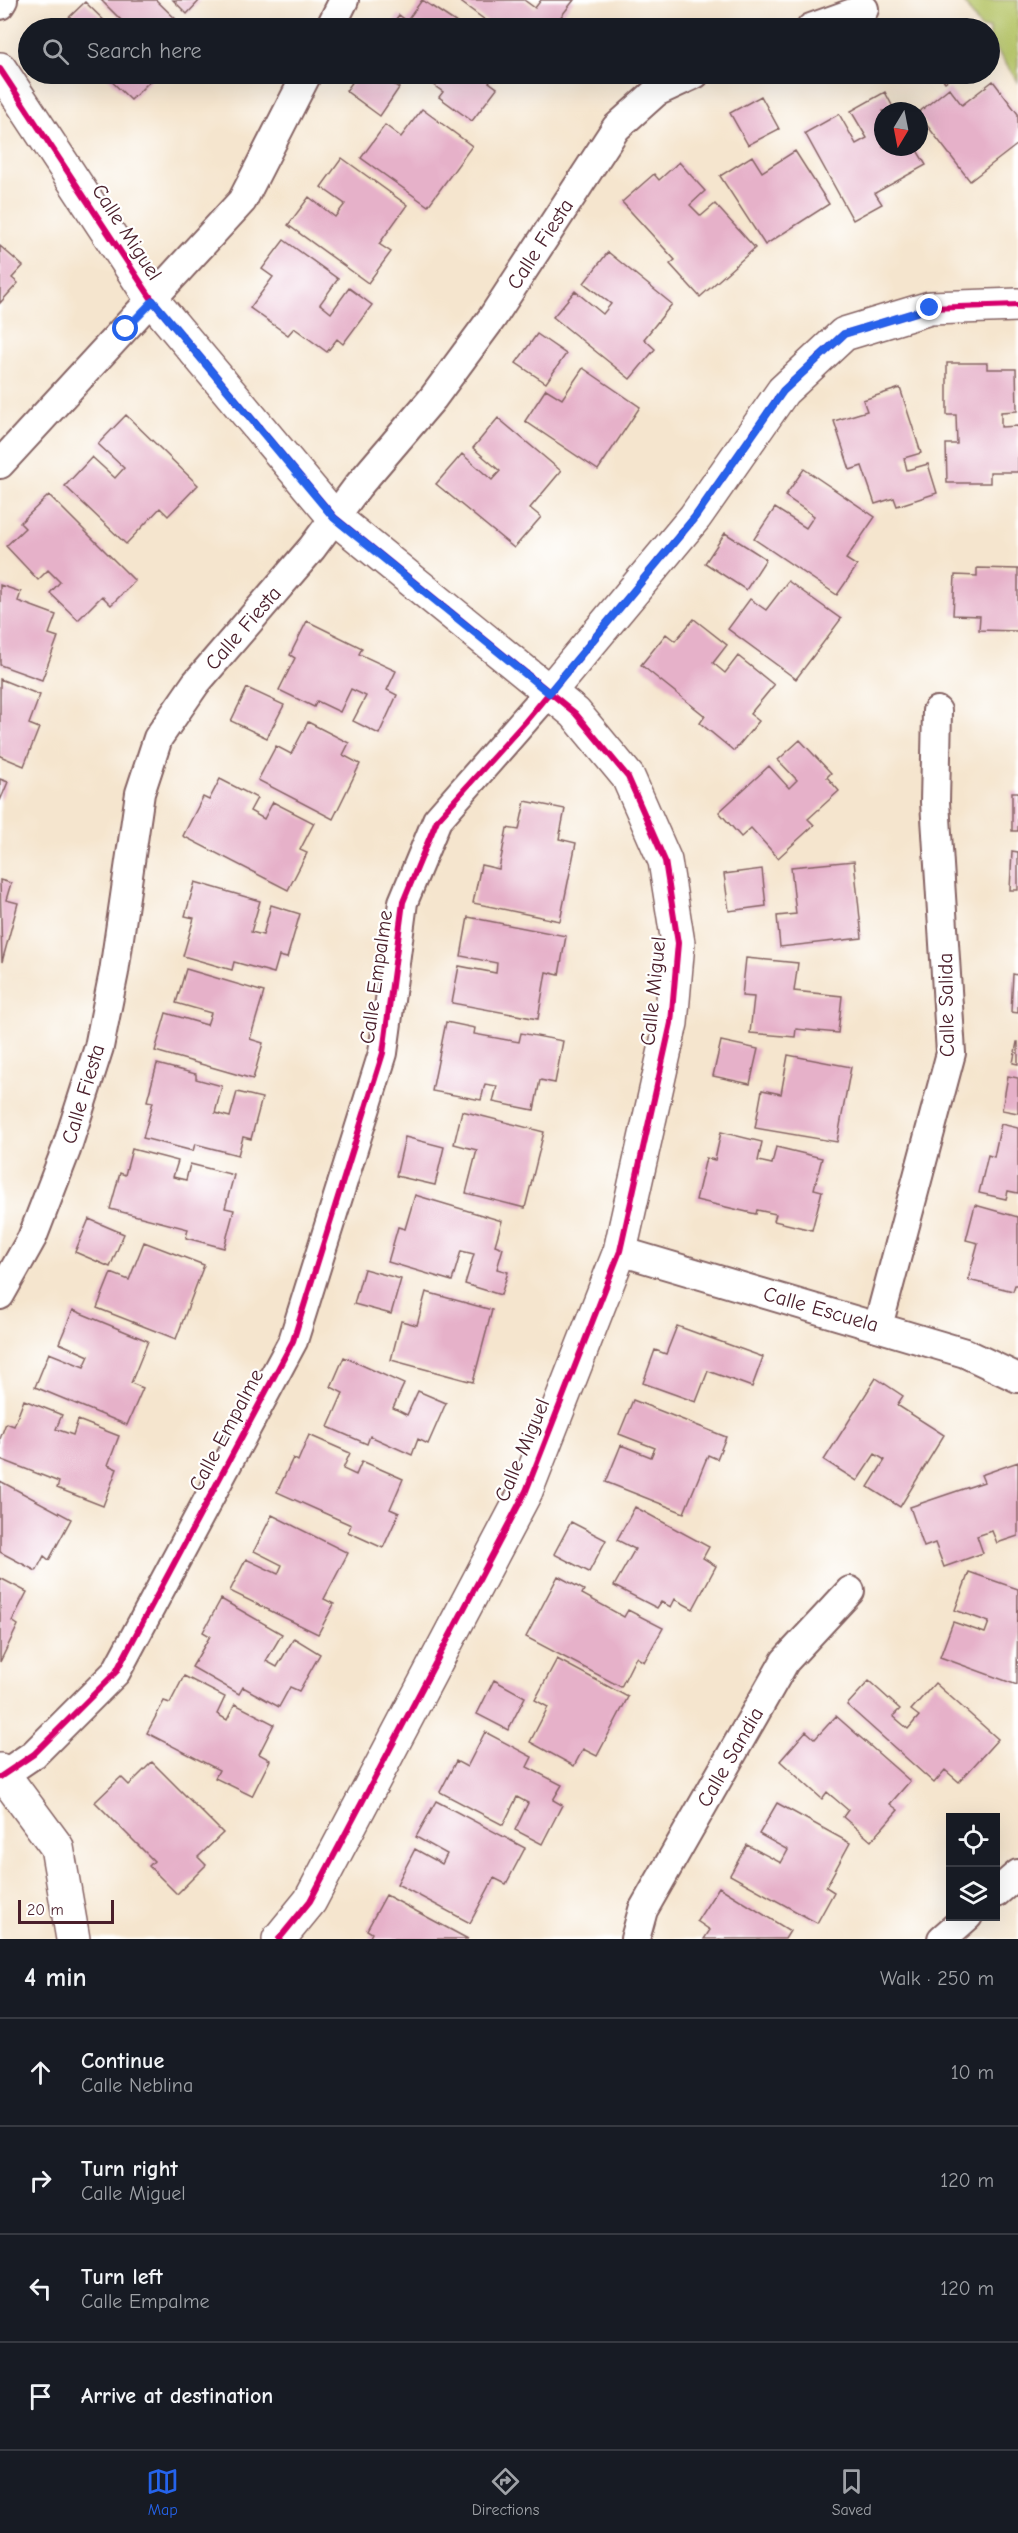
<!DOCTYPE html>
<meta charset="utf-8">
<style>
body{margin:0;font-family:"Comic Neue",sans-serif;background:#242831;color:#f1f3f6}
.controls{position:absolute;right:18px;bottom:18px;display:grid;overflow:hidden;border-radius:0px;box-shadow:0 6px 24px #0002}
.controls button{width:54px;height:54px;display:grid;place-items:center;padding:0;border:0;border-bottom:2px solid #363941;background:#171b24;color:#f1f3f6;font:30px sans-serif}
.compass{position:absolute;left:874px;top:102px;width:54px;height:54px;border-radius:50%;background:#171b24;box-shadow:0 6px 24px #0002;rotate:190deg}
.scale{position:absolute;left:18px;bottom:15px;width:96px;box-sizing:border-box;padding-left:6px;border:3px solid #4a1f2b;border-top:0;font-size:16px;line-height:21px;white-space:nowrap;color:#4a1f2b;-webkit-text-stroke:4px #fff;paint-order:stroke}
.stop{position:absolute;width:18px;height:18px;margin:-14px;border:4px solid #2563eb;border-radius:50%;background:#fff}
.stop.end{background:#2563eb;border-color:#fff;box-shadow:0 2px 6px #0008}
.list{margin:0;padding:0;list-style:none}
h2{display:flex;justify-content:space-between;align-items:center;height:78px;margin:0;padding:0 24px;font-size:26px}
h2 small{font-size:20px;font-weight:400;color:#9ea1a6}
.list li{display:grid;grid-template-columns:39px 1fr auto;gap:18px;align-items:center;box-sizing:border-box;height:108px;padding:0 24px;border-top:2px solid #363941}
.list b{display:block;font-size:22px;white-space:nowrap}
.list p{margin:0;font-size:20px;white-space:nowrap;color:#9ea1a6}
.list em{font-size:20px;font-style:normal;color:#9ea1a6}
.icon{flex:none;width:33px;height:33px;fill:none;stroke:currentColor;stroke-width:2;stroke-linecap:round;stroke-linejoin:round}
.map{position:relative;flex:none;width:1018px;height:1939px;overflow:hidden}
.search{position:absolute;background:#171b24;box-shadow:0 6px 24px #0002;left:18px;right:18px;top:18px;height:66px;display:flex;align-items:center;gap:15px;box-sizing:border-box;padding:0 21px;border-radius:33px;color:#9ea1a6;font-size:22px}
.sheet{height:510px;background:#171b24}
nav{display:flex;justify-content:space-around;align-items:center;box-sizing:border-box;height:84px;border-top:2px solid #363941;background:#171b24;font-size:16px;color:#9ea1a6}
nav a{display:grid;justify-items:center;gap:3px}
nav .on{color:#2563eb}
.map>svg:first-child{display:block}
.green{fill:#b5c466;stroke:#807248;stroke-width:1.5}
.building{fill:#e6b1c9}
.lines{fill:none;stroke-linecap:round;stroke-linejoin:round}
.minor-casing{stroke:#866464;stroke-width:32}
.tertiary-casing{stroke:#866464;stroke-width:36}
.minor{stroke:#fff;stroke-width:28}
.tertiary{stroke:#fff;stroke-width:33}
.cycleway-casing{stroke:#fff;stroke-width:10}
.cycleway{stroke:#d6006c;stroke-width:6}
.route{stroke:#2563eb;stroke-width:8}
.labels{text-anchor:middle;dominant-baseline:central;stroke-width:4.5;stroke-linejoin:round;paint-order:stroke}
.street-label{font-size:21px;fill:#4a1f2b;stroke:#fff}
</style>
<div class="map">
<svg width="1018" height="1939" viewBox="0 0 1018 1939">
<rect width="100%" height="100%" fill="#fff"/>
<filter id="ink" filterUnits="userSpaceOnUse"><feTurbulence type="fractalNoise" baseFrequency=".0167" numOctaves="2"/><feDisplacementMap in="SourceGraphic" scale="12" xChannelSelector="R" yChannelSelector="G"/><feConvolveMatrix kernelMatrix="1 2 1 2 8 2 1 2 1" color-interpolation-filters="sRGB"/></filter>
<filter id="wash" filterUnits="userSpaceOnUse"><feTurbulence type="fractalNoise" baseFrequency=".008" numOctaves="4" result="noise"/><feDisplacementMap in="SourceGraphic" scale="24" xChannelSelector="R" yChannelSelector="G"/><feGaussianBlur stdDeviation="1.35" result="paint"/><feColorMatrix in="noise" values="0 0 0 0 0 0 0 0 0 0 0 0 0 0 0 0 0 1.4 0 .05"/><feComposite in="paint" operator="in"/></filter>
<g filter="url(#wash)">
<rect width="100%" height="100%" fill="#f5e5ce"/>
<path class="green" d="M962 0H1018V82L990 40V28H981Z"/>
<g id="blocks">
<path class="building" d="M101 0H156L185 28H114L122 21Z
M173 0H200L187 14Z
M422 0 457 23 453 28H389L399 15 407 21Z
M458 0H524L535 8 541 0H574L552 28H496Z
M85 2 112 28H58Z
M104 74H157L131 100Z
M358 74H379L399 88 380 116 346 91Z
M418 74H495L489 82 497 88 472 121 439 97 443 92Z
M939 74H956L945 82Z
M993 81 1018 114V144L970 181 919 115V112L949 88 962 105Z
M885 92 895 111H883V147H915L926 165 875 193 882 204 853 220 805 133 839 114 856 144 867 138 851 111Z
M761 96 779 129 748 145 730 113Z
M422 109 472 146 428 206 361 158 385 125 401 137Z
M795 151 829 204 765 245 720 176 752 156 762 172Z
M342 158 407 205 379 244 391 252 368 283 288 225 309 197 335 217 345 204 321 187Z
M679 162 705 191 690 205 701 216 715 204 755 248 700 297 670 264 675 260 622 202 654 174 659 180Z
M284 240 338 279 320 304 331 313 349 288 372 305 343 344 337 339 327 352 294 328 288 335 250 308 273 277 262 269Z
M0 246 23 266 12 278 18 283 0 303Z
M608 252 672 304 644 339 655 349 630 379 553 317 575 291 603 314 611 304 584 283Z
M537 334 566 354 546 383 516 363Z
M947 363H987V369H1016L1017 411 1001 412V427L1018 426V472H990V483H947L946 444H957L956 415H947Z
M583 368 640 407 598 470 525 421 546 389 562 399Z
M900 388 921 453 904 458 907 470 928 464 937 493 897 506 894 498 875 504 862 466 850 470 834 421 867 411 863 400Z
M126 415 198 485 168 516 160 508 126 544 65 486 92 457 115 478 124 468 98 444Z
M498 418 561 471 530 508 541 517 514 548 436 484 462 454 492 480 500 471 473 448Z
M804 469 875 517 846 559 857 566 837 595 754 539 775 508 806 528 814 516 785 496Z
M49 495 135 581 111 605 102 596 78 620 50 593 60 582 48 570 38 580 6 546 25 528 20 523Z
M725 533 766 559 746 590 705 563Z
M977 568 1018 569V631L979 630 980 616 953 615 955 575 977 576Z
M788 581 841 619 796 679 728 629 750 599 766 610Z
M0 585 21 592 18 601 56 615 49 634 58 637 42 680 0 665Z
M694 619 727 645 713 663 725 673 738 656 774 685 750 714 759 721 734 751 700 723 705 716 641 665 666 634 675 641Z
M307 621 362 648 359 654 396 671 387 690 397 695 379 734 353 721 366 696 351 689 340 712 317 701 314 707 279 690 295 658 290 655Z
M0 679 40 695 29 724 39 728 24 766 0 756Z
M247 688 284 705 267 738 231 721Z
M308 722 349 743 343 755 360 764 333 819 258 780 276 746 291 754Z
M800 740 831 773 827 777 839 791 808 819 814 825 778 858 751 828 741 837 719 812 769 766 789 788 797 780 778 760Z
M0 779 8 782 0 801Z
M220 779 257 798 250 811 264 819 273 802 314 823 300 850 307 853 288 890 183 836 203 797 209 800Z
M1012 792H1018V831H1012Z
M525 801 565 809 559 839 576 843 560 921 473 903 481 865 499 869 507 828 519 830Z
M1012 851 1018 852V890H1010Z
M854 861 862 938 780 947 777 916 796 914 791 867Z
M762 869 766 906 729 911 724 874Z
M0 880 11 883 6 900 18 903 2 962Z
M195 882 260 901 251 932 263 935 271 905 300 914 287 958 279 956 274 973 234 962 232 970 183 956 194 918 185 916Z
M468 917 566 936 559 975 546 972 538 1019 452 1003 459 966 496 973 497 963 461 956Z
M746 958 798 963 794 991 842 996 838 1033 796 1029 795 1037 750 1033 754 997 742 996Z
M186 969 264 992 250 1039 263 1043 253 1079 155 1051 166 1013 207 1025 211 1013 176 1003Z
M1013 974 1018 975V1013L1011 1012Z
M446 1022 475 1028 474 1034 519 1042 521 1033 563 1041 555 1083 540 1080 534 1110 493 1102 497 1086 485 1084 481 1100 432 1091Z
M721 1041 758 1049 750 1084 713 1076Z
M1017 1042H1018V1064L1013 1063Z
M788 1055 851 1067 837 1142 755 1128 762 1090 781 1094Z
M157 1064 196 1074V1079L222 1086 215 1113 230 1117 237 1092 262 1098 251 1139 243 1137 238 1155 195 1144 193 1151 143 1138 153 1102 147 1101Z
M1008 1076 1018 1078V1113L1002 1110Z
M462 1111 544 1132 525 1208 466 1193 477 1150 454 1144Z
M1001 1124 1018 1128V1193L1008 1191 1006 1199 979 1193 988 1155 994 1157Z
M721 1132 762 1142 758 1161 772 1164 776 1147 822 1158 814 1189 822 1191 812 1230 774 1221 776 1214 757 1210 756 1214 696 1200 706 1158 715 1160Z
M405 1137 444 1147 435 1185 396 1176Z
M132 1149 178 1161 173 1177 186 1180 190 1164 234 1175 225 1208 234 1210 224 1248 186 1238 188 1229 110 1209 120 1173 125 1175Z
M415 1195 502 1221 495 1245 503 1248 497 1269 508 1272 501 1295 465 1284 474 1254 461 1251 452 1281 388 1262 398 1227 405 1229Z
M975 1205 1018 1217V1285H1015L1013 1291 968 1280 978 1243 966 1240Z
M89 1219 124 1234 110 1267 75 1252Z
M144 1242 204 1265 176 1339 97 1308 111 1273 129 1280Z
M364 1269 401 1279 391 1314 354 1304Z
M426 1292 492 1310 473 1382 391 1360 401 1321 417 1325Z
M73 1310 148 1341 131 1383 143 1388 127 1425 35 1387 49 1353 84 1367 89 1356 59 1343Z
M677 1326 763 1357 752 1387 708 1371 696 1402 643 1383 655 1350 666 1354Z
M344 1357 404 1384 393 1408 407 1415 418 1391 446 1403 428 1444 418 1439 412 1455 370 1436 367 1444 328 1427 343 1393 331 1387Z
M876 1378 903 1396 897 1405 944 1435 900 1507 868 1487 885 1460 875 1454 857 1481 824 1460Z
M24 1400 62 1415 56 1429 73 1435 78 1420 119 1436 108 1465 117 1469 103 1506 57 1488 59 1482 0 1459V1439L6 1423 14 1426Z
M633 1400 726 1437 717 1459 708 1455 684 1513 606 1482 621 1445 651 1457 655 1448 619 1434Z
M309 1435 350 1453 343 1469 356 1475 362 1461 403 1479 390 1509 399 1513 383 1548 348 1532 351 1525 277 1492 293 1458 298 1461Z
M1018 1462V1536L997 1543 992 1531 977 1536 983 1553 944 1567 935 1543 924 1547 910 1507 984 1482 981 1475Z
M0 1481 71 1519 49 1560 44 1556 36 1571 0 1552Z
M635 1507 709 1547 703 1558 716 1566 693 1609 675 1599 671 1607 661 1602 657 1608 614 1586 635 1549 617 1540Z
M272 1515 348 1553 324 1599 334 1604 318 1634 230 1591 246 1559 278 1574 282 1565 254 1551Z
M571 1522 606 1540 589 1572 554 1554Z
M969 1572 1018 1589 1017 1685 940 1657 953 1622 985 1633 989 1622 955 1610Z
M558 1576 584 1590 582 1594 624 1617 628 1610 663 1628 644 1662 636 1657 621 1687 526 1637Z
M0 1578 27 1592 12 1621 18 1625 0 1662Z
M221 1599 282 1634 266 1661 277 1667 294 1638 320 1654 299 1691 290 1687 279 1707 243 1687 239 1694 192 1667 210 1636 203 1632Z
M557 1659 628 1697 597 1756 583 1749 574 1766 530 1742 548 1707 535 1700Z
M184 1676 225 1697 217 1714 227 1720 235 1704 274 1724 259 1754 270 1760 252 1796 215 1778 219 1770 147 1733 164 1701 170 1703Z
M494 1680 525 1697 508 1730 477 1714Z
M869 1681 900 1709 893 1716 908 1729 919 1716 911 1710 935 1683 998 1739 959 1782 945 1770 934 1783 847 1705Z
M836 1716 910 1781 890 1804 898 1810 871 1841 843 1817 848 1810 827 1792 822 1799 780 1761 806 1731 815 1739Z
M485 1732 532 1757 527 1767 562 1785 553 1800 562 1805 542 1844 515 1830 528 1803 517 1797 503 1825 440 1792 456 1761 467 1767Z
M152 1762 223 1833 198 1857 206 1865 177 1894 149 1866 154 1861 95 1802 121 1777 129 1785Z
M436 1801 525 1848 506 1884 494 1878 470 1923 397 1884 415 1849 442 1864 447 1854 416 1837Z
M777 1803 850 1843 826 1887 834 1892 817 1923 730 1875 747 1845 781 1863 788 1850 759 1834Z
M719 1887 790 1931 785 1939H704L710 1930 697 1921Z
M386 1895 468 1939H369L372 1933 367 1930Z"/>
</g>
</g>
<g filter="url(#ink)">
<use href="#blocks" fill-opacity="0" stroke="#866464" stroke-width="1.5"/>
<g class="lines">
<defs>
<path id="minor" d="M0 5 3 0
M330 28 344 0
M811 28 864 9
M0 464 242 201 307 74
M620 1251 965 1353 1018 1378
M0 1295 32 1238 66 1150 99 1047 114 972 140 793 158 738 196 683 312 548 358 486 433 398 492 318 616 128 656 92 695 74
M878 1326 951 1053 935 802 937 711
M0 1777 34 1754 116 1672 293 1341 383 1053 403 902 437 820 549 692
M996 1893 1018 1874
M635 1939 643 1910 785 1661 850 1591
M942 1939 968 1916"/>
<path id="tertiary" d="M0 69 153 301 334 517 575 713 628 777 665 861 678 943 671 1023 620 1251 526 1491 310 1901 279 1939
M549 692 695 517 783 391 844 334 930 308 1018 305
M0 1770 57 1847 73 1939"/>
</defs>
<use href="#minor" class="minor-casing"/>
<use href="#tertiary" class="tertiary-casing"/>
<use href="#minor" class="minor"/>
<use href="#tertiary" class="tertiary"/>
<defs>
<path id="cycleway" d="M0 69 153 301 334 517 575 713 628 777 665 861 678 943 671 1023 620 1251 526 1491 310 1901 279 1939
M0 1777 34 1754 116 1672 293 1341 383 1053 403 902 437 820 525 722 695 517 783 391 844 334 930 308 1018 305"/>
</defs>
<use href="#cycleway" class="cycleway-casing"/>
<use href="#cycleway" class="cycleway"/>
</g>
</g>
<g class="lines" filter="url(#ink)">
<path class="route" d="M126 329 153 301 334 518 549 693 695 517 783 391 844 334 930 308"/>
</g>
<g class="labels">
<g class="street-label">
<text transform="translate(127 232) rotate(57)">Calle Miguel</text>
<text transform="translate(540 244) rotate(-57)">Calle Fiesta</text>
<text transform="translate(243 628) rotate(-49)">Calle Fiesta</text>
<text transform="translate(376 977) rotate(-82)">Calle Empalme</text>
<text transform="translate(653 991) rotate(-84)">Calle Miguel</text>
<text transform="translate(946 1005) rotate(-91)">Calle Salida</text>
<text transform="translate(83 1094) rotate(-73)">Calle Fiesta</text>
<text transform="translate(821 1309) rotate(16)">Calle Escuela</text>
<text transform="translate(226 1430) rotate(-62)">Calle Empalme</text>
<text transform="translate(522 1450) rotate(-67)">Calle Miguel</text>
<text transform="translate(730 1757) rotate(-60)">Calle Sandia</text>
</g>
</g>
</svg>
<div class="controls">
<button><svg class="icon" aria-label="locate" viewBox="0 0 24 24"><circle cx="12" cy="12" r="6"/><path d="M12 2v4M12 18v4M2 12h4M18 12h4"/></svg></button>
<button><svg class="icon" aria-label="layers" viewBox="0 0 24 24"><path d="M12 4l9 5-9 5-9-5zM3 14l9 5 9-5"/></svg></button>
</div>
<svg class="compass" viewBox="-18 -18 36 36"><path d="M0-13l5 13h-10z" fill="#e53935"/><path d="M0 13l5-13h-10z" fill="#9ea1a6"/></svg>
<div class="scale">20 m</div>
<div class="stop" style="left:126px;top:329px"></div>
<div class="stop end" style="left:930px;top:308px"></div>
<div class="search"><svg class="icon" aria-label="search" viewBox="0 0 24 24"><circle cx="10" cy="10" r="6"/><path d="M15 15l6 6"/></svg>Search here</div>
</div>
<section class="sheet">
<h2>4 min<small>Walk · 250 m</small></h2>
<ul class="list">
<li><svg class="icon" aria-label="ahead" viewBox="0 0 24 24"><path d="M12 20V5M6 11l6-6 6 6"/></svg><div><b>Continue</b><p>Calle Neblina</p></div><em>10 m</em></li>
<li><svg class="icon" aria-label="right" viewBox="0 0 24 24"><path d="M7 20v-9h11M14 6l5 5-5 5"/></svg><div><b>Turn right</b><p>Calle Miguel</p></div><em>120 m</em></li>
<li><svg class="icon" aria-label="left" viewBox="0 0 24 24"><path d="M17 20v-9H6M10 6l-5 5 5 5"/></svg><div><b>Turn left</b><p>Calle Empalme</p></div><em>120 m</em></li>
<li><svg class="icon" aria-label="arrive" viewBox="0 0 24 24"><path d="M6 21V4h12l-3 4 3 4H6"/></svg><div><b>Arrive at destination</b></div></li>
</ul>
</section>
<nav>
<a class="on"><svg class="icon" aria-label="map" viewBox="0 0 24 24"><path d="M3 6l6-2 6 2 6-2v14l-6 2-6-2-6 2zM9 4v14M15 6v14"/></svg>Map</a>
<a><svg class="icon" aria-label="directions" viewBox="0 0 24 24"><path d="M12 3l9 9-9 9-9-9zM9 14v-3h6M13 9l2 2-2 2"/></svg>Directions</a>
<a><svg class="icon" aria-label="saved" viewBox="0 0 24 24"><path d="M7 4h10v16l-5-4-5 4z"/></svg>Saved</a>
</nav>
